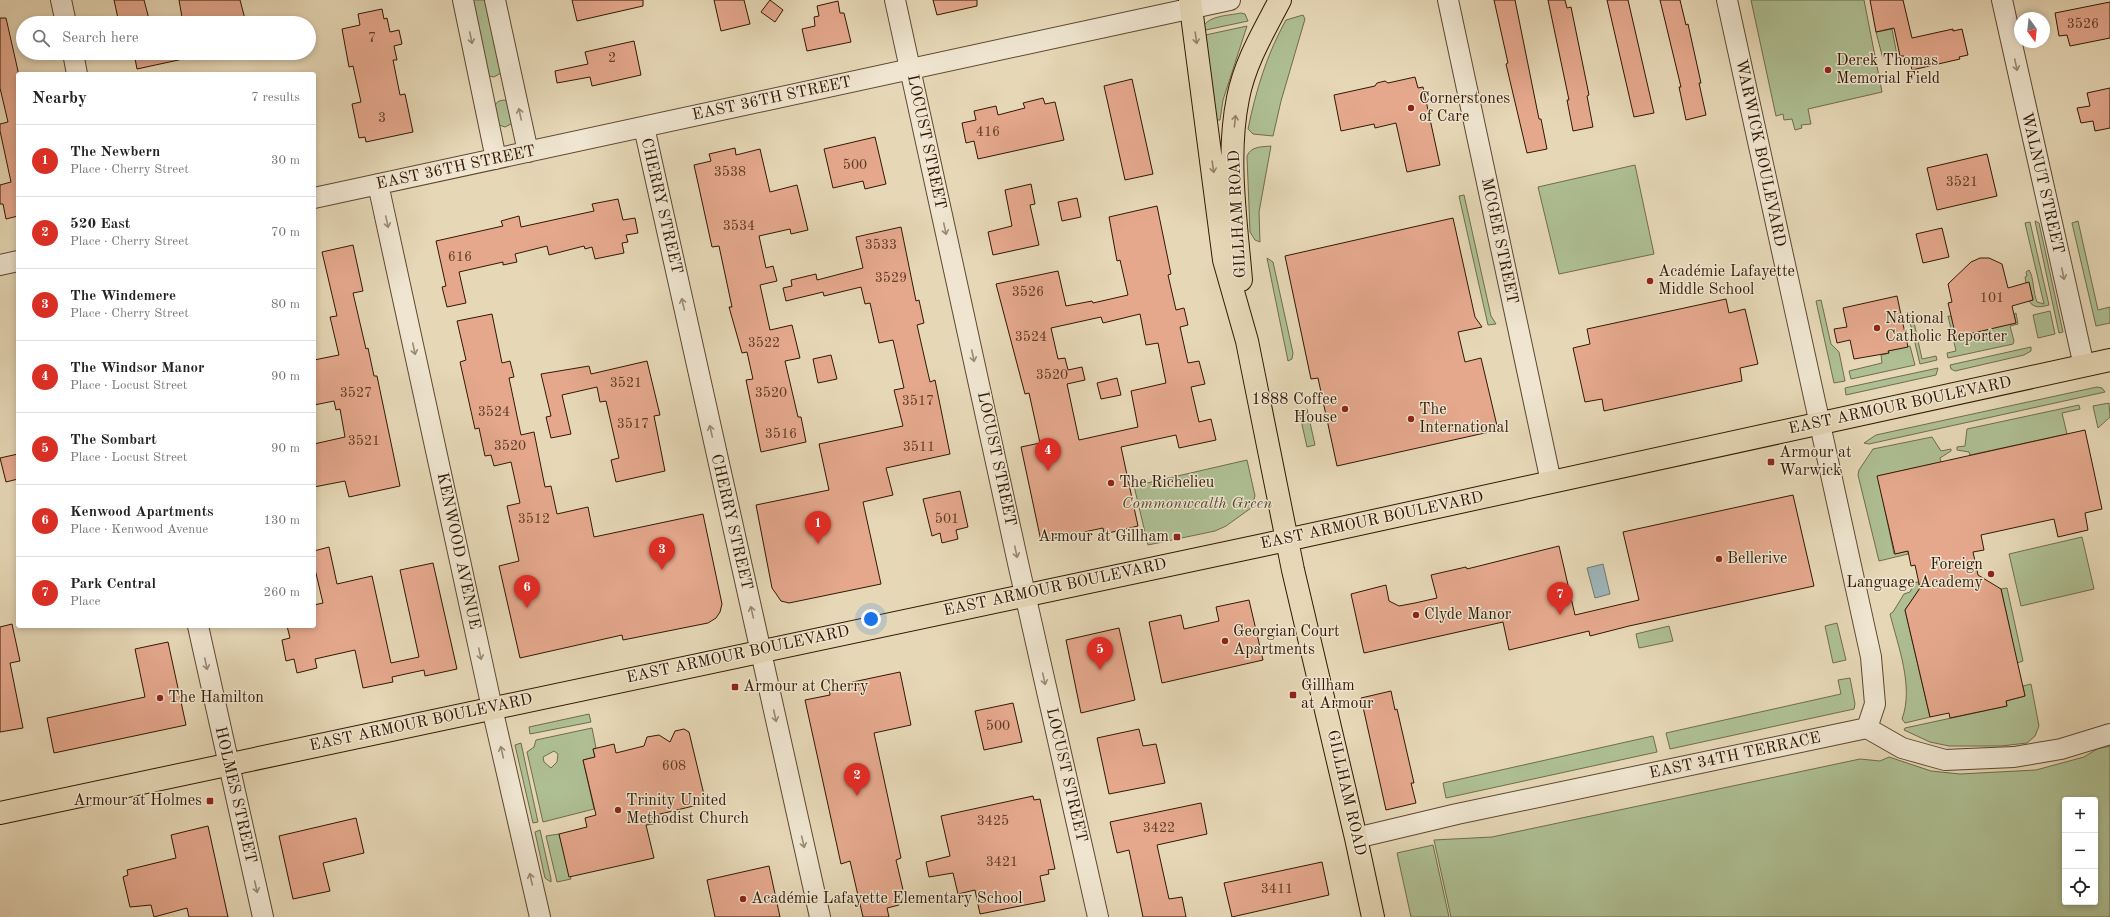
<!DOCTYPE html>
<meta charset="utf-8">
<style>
body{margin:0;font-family:"Old Standard TT",serif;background:#f6f6f6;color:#222}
.controls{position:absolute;right:12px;bottom:12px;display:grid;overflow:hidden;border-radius:4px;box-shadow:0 2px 6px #0003}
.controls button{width:36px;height:36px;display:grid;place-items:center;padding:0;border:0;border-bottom:1px solid #e0e0e0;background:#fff;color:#222;font:20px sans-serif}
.compass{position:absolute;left:2014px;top:12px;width:36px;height:36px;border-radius:50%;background:#fff;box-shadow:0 2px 6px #0003;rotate:165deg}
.you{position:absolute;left:871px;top:619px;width:14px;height:14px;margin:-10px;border:3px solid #fff;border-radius:50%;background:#1a73e8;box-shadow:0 0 0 6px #1a73e833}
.badge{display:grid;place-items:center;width:26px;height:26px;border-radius:50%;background:#d93025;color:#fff;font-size:13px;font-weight:700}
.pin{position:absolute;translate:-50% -33px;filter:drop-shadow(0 1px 2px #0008)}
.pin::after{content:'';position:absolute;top:21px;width:14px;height:12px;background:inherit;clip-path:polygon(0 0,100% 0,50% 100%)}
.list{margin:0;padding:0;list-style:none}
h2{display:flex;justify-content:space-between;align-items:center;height:52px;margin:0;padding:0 16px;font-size:17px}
h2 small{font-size:13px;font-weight:400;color:#767676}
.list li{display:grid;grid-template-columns:26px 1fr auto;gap:12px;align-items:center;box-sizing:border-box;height:72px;padding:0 16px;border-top:1px solid #e0e0e0}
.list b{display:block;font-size:15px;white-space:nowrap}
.list p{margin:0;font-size:13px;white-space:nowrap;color:#767676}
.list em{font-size:13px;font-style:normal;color:#767676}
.icon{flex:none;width:22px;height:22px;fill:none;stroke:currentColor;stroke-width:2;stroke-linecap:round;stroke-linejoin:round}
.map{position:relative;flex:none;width:2110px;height:917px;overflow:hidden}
.search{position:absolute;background:#fff;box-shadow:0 2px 6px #0003;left:16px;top:16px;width:300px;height:44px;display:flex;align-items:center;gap:10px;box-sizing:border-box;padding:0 14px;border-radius:22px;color:#767676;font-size:15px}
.panel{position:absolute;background:#fff;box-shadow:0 2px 6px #0003;left:16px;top:72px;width:300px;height:556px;border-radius:4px}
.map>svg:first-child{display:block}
.green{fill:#aebf93;stroke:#706c4b;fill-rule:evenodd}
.water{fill:#9db6ba;stroke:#727771}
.building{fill:#e5a88d;stroke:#311803;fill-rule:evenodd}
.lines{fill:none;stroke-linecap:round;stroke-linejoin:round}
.minor-casing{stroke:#5e4830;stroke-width:22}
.major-casing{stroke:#311803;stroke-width:24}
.minor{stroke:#efe5d0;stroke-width:20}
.major{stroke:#e6d7b6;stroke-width:22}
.oneway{stroke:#9a8974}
.oneway2{stroke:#958165}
.poi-dot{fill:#8f2418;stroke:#efe5d0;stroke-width:1.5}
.labels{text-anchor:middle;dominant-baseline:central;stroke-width:3;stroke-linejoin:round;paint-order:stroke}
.number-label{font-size:14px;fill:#5e3c26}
.poi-label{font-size:16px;fill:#311803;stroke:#efe5d0;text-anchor:start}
.street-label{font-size:16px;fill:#311803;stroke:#efe5d0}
.park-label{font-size:16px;font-style:italic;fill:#564a2e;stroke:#efe5d0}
</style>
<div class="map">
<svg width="2110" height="917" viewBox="0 0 2110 917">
<rect width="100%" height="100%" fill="#e6d7b6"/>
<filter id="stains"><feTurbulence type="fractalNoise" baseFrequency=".005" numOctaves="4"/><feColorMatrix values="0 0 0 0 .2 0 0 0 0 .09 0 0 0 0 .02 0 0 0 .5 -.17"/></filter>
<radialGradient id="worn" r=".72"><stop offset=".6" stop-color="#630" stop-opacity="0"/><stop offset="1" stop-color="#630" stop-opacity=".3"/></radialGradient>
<path class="green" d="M468 0H490L501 73 494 77 489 76Z
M1751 0H1864L1882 92 1808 109 1811 124 1801 125 1802 128 1795 130 1792 119 1784 120 1783 114 1776 116Z
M1241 13 1245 14 1248 21 1201 31C1206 15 1227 16 1241 13Z
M1303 15 1305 19 1281 101 1273 136 1253 134 1248 129C1256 90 1267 54 1286 20Z
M1247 26 1223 100 1220 120H1214L1201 36Z
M1892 29 1897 55 1883 59 1876 32Z
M504 100 508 101 513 123 505 127 496 124 492 107 499 101Z
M1271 146 1259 212 1260 242 1255 240 1250 232 1247 156C1251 146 1262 147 1271 146Z
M1635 165 1654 254 1559 274 1538 187Z
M1464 195 1491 316 1496 324 1488 325 1459 196Z
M2035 221 2039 223 2063 332 2059 333Z
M2078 221 2098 310 2110 307V323L2096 326 2072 223Z
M2030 222 2049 305C2041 307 2034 309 2029 301L2033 300 2029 283H2026L2025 277 2027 276 2026 272 2029 270C2034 277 2033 293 2037 302L2044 304 2025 223Z
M1267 258 1273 262 1293 353 1292 359 1288 361Z
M1821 300 1831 344 1839 352 1845 381 1834 383 1816 301Z
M2050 311 2055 334 2038 338 2033 315Z
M1912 313 1922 359 1936 356 1937 360 1920 364 1908 314Z
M2016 313 2018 324 2010 326 2014 341 2013 344 1948 358 1947 353 1956 351 1948 316 2016 323 2014 314Z
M1910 346 1915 365 1851 379 1849 371 1882 363 1881 355 1889 353 1888 351Z
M2031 347V351L2024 355 1955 371 1951 369 1950 365Z
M1938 368 1936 375 1846 395 1845 388Z
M2097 387 2102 388 2105 392 1869 444 1864 443 1876 435Z
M2109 403 2110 417 2098 428 2093 406Z
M2079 405 2080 409 2062 413 2067 434 1970 455 1969 452 1957 450V447L1965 446 1967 429Z
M1307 409 1315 445 1307 447 1299 411Z
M1932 437 1941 451 1951 449V451L1940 458 1941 462 1878 476 1894 554 1908 551V554L1879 561 1858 475 1859 470 1873 449Z
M1247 460 1255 496 1251 508 1226 526 1215 531 1148 545 1134 486Z
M2082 537 2094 589 2021 606 2009 554Z
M1918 582 1920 588 1905 610 1930 717 1905 723 1902 719C1914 687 1898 646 1890 614L1893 612 1904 594 1910 592 1912 588 1911 583Z
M2007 588 2023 661 2017 663 2001 589Z
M1837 623 1846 660 1833 663 1825 626Z
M1669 626 1673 641 1639 648 1636 634Z
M1850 678 1855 704 1854 709 1670 749 1666 733 1841 694 1838 680Z
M2031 684 2039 726 2035 736 2027 743 2001 746H1949L1930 742 1904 730 1905 728 2007 706 2006 701 2025 696 2023 686Z
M589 714 591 722 530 734 529 727Z
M592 728 596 748 593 749 595 757 583 760 594 809 543 822 527 752 534 747 536 740ZM554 751 558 754 557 762 551 768 544 762 543 757Z
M1653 736 1657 752 1446 798 1443 783Z
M521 743 538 822 533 823 515 745Z
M2110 746V917H1451L1434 840 1492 837 1860 759 1880 761 1889 757 1931 771 1960 774 2036 770 2084 757 2097 749ZM2065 800H2095V902H2065Z
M540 830 551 879V882L545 878 535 832Z
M559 834 571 879 557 882 546 836Z
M1433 845 1449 917H1411L1397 853Z"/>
<path class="water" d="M1603 564 1610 594 1595 598 1587 568Z"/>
<path class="building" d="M114 0H144L150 23H119Z
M179 0H240L245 19 229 23H183Z
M572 0H643V6L577 21Z
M714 0H744L750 24 721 31Z
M770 0 783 10 775 22 761 12Z
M933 0H977V6L937 15Z
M1494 0H1515L1539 119H1541L1547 149 1527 153 1506 64 1508 63Z
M1548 0H1565L1567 8 1571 7 1589 95 1587 96 1593 127 1573 131 1567 100H1569Z
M1607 0H1628L1654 113 1634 117Z
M1660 0H1680L1686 25 1688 24 1701 83H1699L1706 115 1686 120 1679 87H1681Z
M1870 0H1903L1912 38 1953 29V31L1962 29 1968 55 1959 57 1960 59 1912 70 1910 61 1905 62 1904 56H1900L1894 28 1876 32Z
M838 1 840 13H844L851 42 807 51 802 29 815 26 814 17 819 16 817 6Z
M2110 2V38L2070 46 2067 35 2059 36 2055 13Z
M382 9 384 19 387 18 390 32 399 30 402 44 394 46 397 60H393L400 95 405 94 413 132 366 142 365 137 359 138 352 104 361 102 353 66 349 67 342 29 360 25 358 14Z
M0 18H6L18 71V216L6 219 3 204H0V185L11 182 0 131V124L8 122 0 88Z
M634 41 641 75 592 86 590 77 557 83 555 71 588 64 585 52Z
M134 53H182L183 59 137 69Z
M1415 77 1418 88 1423 87 1440 165 1407 172 1396 123 1375 128 1374 124 1341 131 1334 95 1375 86 1377 83 1385 81 1388 83Z
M1132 79 1153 174 1125 180 1104 86Z
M2110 88V128L2095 131 2093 121 2081 123 2077 108 2090 106 2087 93Z
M1043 98 1045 104 1055 102 1064 140 978 159 974 141 966 143 962 123 976 120 974 111 996 106 998 115 1025 108 1023 103Z
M875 137 886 184 865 189 863 181 833 188 824 149Z
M735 148 736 155 760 149 770 192 797 185 808 230 791 234 790 229 759 236 766 268 773 266 777 281 760 285 770 330 792 325 800 358 785 361 798 417H801L806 442 761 452 746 380 753 379 747 352 742 353 729 307H732L719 246 712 247 694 165 711 161 709 154Z
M1987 154 1997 196 1937 210 1927 168Z
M1031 184 1035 204 1030 205 1039 245 993 255 988 232 1012 226 1005 190Z
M1077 198 1081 217 1062 221 1058 202Z
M618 199 623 220 635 218 638 233 626 235 628 242 622 243 624 253 595 259 592 247 585 249 584 246 549 255 547 246 515 254 517 262 503 265V262L459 272 466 303 447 307 442 287 446 286 436 241 503 226 501 221 519 216 521 227 594 211 592 204Z
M1157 206 1171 274 1168 275 1176 310 1184 308 1188 325 1180 327 1188 363 1199 361 1205 384 1191 387 1199 422 1211 419 1216 440 1179 448 1176 435 1121 447 1138 526 1104 534 1103 528 1041 541 1021 447 1040 443 1029 393 1025 394 996 284 1058 271 1066 306 1092 301 1093 303 1128 295 1120 260 1117 261 1109 217ZM1140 314 1146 345 1158 343 1166 383 1131 391 1138 427 1079 440 1067 384 1085 380 1082 367 1068 370 1065 358 1058 359 1051 328 1101 317 1103 323Z
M1453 218 1475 317 1482 327 1458 332 1465 362 1481 358 1498 430 1337 466 1318 378 1311 379 1285 256Z
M901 227 916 301 919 300 924 323 917 325 930 382 935 380 950 454 886 468 893 495 863 502 881 584 789 603 781 601 772 588 756 505 829 490 819 444 903 426 894 390 904 388 893 340 879 343 870 303 865 304 861 287 824 296 823 292 786 301 783 288 792 286 791 280 816 274 817 280 863 268 856 237Z
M1942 228 1949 257 1923 263 1916 234Z
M353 245 363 291 353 293 366 349 368 348 374 376H377L400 486 349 497 345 481 314 487V444L345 437 340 409 336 410 334 401 314 405V360L339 355 330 317 337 316 322 252Z
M1980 258H1989L2002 264 2008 288 2029 282 2033 300 2012 306 2016 323 1956 337 1948 303 1952 302 1948 284 1971 262Z
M1897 296 1908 347 1888 351 1889 353 1854 359 1850 340 1837 343 1834 329 1847 327 1843 308Z
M1726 299 1729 313 1745 309 1758 364 1740 368 1742 381 1604 411 1602 399 1585 402 1573 348 1590 344 1587 329Z
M492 314 502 363 510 361 514 377 509 378 521 435 534 432 545 487 551 486 557 514 588 507 594 537 703 514 722 604 720 612 716 618 708 623 623 640 622 635 520 658 499 566 519 561 507 506 520 503 511 462 494 466 491 455 485 456 479 428 475 429 460 362 466 360 457 321Z
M831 355 837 379 818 383 813 359Z
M647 361 660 415 654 416 665 471 616 482 611 460 619 458 606 401 600 402 597 387 562 395 571 434 551 438 546 417 551 416 541 374 589 366 591 374Z
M1117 378 1121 395 1101 399 1097 383Z
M2085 430 2102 509 2085 513 2088 530 2058 537 2054 519 1981 535 1984 550 1973 552 1978 575 2001 589 2025 696 2006 701 2007 706 1950 718 1949 713 1930 717 1905 610 1920 588 1915 565 1911 566 1908 551 1895 554 1877 476Z
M18 454V479L6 482 0 458Z
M960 491 968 527 956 530 958 539 942 543 940 533 932 536 923 499Z
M1793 495 1814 586 1629 626 1590 636 1589 631 1509 650 1503 622 1364 653 1351 594 1386 585 1389 601 1399 606 1415 603 1437 598 1431 575 1466 567 1467 569 1559 546 1575 615 1639 600 1623 532Z
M329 547 337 584 372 576 391 663 419 657 400 570 433 563 457 669 425 676 424 670 392 677 393 682 363 688 355 650 315 659 317 668 297 673 294 659 286 661 282 640 290 638 287 626H314V605L323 603 314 565V551Z
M1249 600 1263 660 1162 683 1149 622 1181 615 1184 629 1219 621 1216 607Z
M12 624 20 661 10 663 23 728 0 732V627Z
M1119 628 1135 700 1081 713 1066 640Z
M168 642 186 725 54 753 47 718 145 697 135 649Z
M900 672 911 725 874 733 901 858 896 860 905 898 898 899 899 905 887 908 889 917H863L850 861 841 864 805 700 830 695 829 687Z
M1391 691 1395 710 1397 709 1414 783H1411L1416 803 1386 810 1361 698Z
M1013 703 1022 742 984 750 975 711Z
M684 729 689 732 706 803 652 816 654 824 646 825 654 858 569 877 559 834 587 827 585 818 596 815 583 760 595 757 593 749 614 744 616 753 644 746 647 737 659 735 670 742 675 731Z
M1139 729 1143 746 1156 744 1165 783 1109 794 1097 738Z
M1033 796 1034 800 1040 799 1055 869 1048 870 1049 874 1040 876 1045 901 980 914 975 890 958 894 953 873 929 877 926 862 950 856 941 816Z
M1201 803 1207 834 1157 845 1169 899 1182 897 1186 917H1143L1129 850 1117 853 1110 822Z
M356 818 364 853 323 863 330 891 293 899 279 836Z
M208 826 228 917H189L187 908 154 917 151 905 130 907 123 877 128 875 127 870 176 858 171 835Z
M1322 862 1329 895 1232 917 1224 883Z
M769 866 780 917H715L707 880Z"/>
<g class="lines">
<defs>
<path id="minor" d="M61 0 66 23
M463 0 496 159
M495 0 528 152
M895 0 1018 563 1098 917
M1448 0 1551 482
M1727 0 1871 657 1875 704 1867 728
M2002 0 2084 366
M73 53 77 74
M644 127 820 917
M378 184 492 708 540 917
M314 198 1230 0
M0 265 18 261
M198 626 263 917
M1356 838 1457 814 1867 728 1902 748 1945 760 2014 757 2061 749 2110 734"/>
<path id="major" d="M1190 0 1224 260 1247 341 1293 570 1356 838 1373 917
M1241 280C1236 220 1226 157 1238 98 1245 62 1264 31 1280 0
M0 813 1268 544 2110 360"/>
</defs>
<use href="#minor" class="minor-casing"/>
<use href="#major" class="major-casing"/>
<use href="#minor" class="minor"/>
<use href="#major" class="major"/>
</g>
<defs><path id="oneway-shaft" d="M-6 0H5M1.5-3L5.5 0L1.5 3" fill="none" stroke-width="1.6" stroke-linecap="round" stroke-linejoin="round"/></defs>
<g class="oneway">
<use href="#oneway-shaft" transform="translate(471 38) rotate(78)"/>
<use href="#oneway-shaft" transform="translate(2016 65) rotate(78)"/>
<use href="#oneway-shaft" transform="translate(520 114) rotate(-102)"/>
<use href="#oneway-shaft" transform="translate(387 222) rotate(78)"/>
<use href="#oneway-shaft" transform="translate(945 229) rotate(78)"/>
<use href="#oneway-shaft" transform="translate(2063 274) rotate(78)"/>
<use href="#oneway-shaft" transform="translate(683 304) rotate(-103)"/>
<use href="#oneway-shaft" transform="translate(414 349) rotate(78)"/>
<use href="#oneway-shaft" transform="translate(973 356) rotate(78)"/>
<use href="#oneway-shaft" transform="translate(711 431) rotate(-103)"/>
<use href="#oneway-shaft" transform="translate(1016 552) rotate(78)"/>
<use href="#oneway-shaft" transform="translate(752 612) rotate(-103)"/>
<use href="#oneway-shaft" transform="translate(480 654) rotate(78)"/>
<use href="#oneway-shaft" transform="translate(206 664) rotate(78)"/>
<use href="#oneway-shaft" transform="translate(1044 679) rotate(77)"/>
<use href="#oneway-shaft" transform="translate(775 716) rotate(77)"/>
<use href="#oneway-shaft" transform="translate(502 752) rotate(-103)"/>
<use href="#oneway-shaft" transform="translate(803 842) rotate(77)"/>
<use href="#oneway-shaft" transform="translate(531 879) rotate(-103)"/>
<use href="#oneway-shaft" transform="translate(256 887) rotate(77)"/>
</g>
<g class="oneway2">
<use href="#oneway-shaft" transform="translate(1196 38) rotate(82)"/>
<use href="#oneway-shaft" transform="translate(1235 121) rotate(-84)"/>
<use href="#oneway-shaft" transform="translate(1213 167) rotate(82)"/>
</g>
<g class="poi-dot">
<circle cx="1828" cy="70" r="4"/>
<circle cx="1411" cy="108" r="4"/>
<circle cx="1650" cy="281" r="4"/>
<circle cx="1877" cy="328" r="4"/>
<circle cx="1345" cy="409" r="4"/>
<circle cx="1411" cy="419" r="4"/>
<rect x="1767" y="458" width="8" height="8" rx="2"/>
<circle cx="1111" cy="483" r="4"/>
<rect x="1173" y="533" width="8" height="8" rx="2"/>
<circle cx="1719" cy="559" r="4"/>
<circle cx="1991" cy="574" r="4"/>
<circle cx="1416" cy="615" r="4"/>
<circle cx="1225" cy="641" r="4"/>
<rect x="731" y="683" width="8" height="8" rx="2"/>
<rect x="1289" y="691" width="8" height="8" rx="2"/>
<circle cx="160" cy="698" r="4"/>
<rect x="206" y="797" width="8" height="8" rx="2"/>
<circle cx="618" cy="810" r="4"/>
<circle cx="743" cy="899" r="4"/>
</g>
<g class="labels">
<g class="number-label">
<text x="2083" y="24">3526</text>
<text x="372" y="38">7</text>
<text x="612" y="58">2</text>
<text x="382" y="118">3</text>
<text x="988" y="132">416</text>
<text x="855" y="165">500</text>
<text x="730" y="172">3538</text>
<text x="1962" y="182">3521</text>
<text x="739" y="226">3534</text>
<text x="881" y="245">3533</text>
<text x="460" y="257">616</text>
<text x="891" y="278">3529</text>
<text x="1028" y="292">3526</text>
<text x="1992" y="298">101</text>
<text x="1031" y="337">3524</text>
<text x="764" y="343">3522</text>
<text x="1052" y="375">3520</text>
<text x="626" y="383">3521</text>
<text x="356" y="393">3527</text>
<text x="771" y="393">3520</text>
<text x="918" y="401">3517</text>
<text x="494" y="412">3524</text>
<text x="633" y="424">3517</text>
<text x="781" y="434">3516</text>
<text x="364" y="441">3521</text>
<text x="510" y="446">3520</text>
<text x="919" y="447">3511</text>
<text x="534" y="519">3512</text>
<text x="947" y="519">501</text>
<text x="998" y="726">500</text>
<text x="674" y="766">608</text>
<text x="993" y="821">3425</text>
<text x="1159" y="828">3422</text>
<text x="1002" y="862">3421</text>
<text x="1277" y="889">3411</text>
</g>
<g class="poi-label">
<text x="1836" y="61">Derek Thomas<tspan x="1836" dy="18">Memorial Field</tspan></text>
<text x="1419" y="99">Cornerstones<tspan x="1419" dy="18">of Care</tspan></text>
<text x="1658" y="272">Académie Lafayette<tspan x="1658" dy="18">Middle School</tspan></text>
<text x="1885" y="319">National<tspan x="1885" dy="18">Catholic Reporter</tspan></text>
<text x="1337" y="400" text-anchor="end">1888 Coffee<tspan x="1337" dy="18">House</tspan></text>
<text x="1419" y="410">The<tspan x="1419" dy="18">International</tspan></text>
<text x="1779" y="453">Armour at<tspan x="1779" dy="18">Warwick</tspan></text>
<text x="1119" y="483">The Richelieu</text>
<text x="1169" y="537" text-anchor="end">Armour at Gillham</text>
<text x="1727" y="559">Bellerive</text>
<text x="1983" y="565" text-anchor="end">Foreign<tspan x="1983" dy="18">Language Academy</tspan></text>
<text x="1424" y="615">Clyde Manor</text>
<text x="1233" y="632">Georgian Court<tspan x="1233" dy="18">Apartments</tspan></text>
<text x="1301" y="686">Gillham<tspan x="1301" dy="18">at Armour</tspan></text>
<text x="743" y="687">Armour at Cherry</text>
<text x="168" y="698">The Hamilton</text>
<text x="202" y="801" text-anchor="end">Armour at Holmes</text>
<text x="626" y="801">Trinity United<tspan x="626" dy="18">Methodist Church</tspan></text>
<text x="751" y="899">Académie Lafayette Elementary School</text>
</g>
<g class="street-label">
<text transform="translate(772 99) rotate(-12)">EAST 36TH STREET</text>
<text transform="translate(926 142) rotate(78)">LOCUST STREET</text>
<text transform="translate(1760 153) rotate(78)">WARWICK BOULEVARD</text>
<text transform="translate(456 168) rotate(-12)">EAST 36TH STREET</text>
<text transform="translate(2042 183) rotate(77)">WALNUT STREET</text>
<text transform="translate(661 206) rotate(77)">CHERRY STREET</text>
<text transform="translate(1238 214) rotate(-93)">GILLHAM ROAD</text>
<text transform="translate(1499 241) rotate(78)">MCGEE STREET</text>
<text transform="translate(1900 406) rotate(-12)">EAST ARMOUR BOULEVARD</text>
<text transform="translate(996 459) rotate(78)">LOCUST STREET</text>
<text transform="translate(1372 521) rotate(-12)">EAST ARMOUR BOULEVARD</text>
<text transform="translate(731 522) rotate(77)">CHERRY STREET</text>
<text transform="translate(458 551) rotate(78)">KENWOOD AVENUE</text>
<text transform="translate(1055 588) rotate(-12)">EAST ARMOUR BOULEVARD</text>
<text transform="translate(738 655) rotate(-12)">EAST ARMOUR BOULEVARD</text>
<text transform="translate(421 723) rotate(-12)">EAST ARMOUR BOULEVARD</text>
<text transform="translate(1735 756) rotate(-12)">EAST 34TH TERRACE</text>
<text transform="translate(1066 775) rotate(77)">LOCUST STREET</text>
<text transform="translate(1346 793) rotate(77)">GILLHAM ROAD</text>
<text transform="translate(235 795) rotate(77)">HOLMES STREET</text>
</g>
<g class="park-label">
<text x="1197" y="504">Commonwealth Green</text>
</g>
</g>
<rect width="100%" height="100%" filter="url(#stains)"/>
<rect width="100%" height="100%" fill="url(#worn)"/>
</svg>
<div class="controls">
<button>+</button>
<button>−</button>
<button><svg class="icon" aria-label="locate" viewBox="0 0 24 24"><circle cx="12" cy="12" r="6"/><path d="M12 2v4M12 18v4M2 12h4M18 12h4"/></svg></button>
</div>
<svg class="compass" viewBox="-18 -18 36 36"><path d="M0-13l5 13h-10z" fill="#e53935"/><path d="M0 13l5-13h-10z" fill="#767676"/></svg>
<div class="you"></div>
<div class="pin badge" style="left:818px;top:544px">1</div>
<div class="pin badge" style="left:857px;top:796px">2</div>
<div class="pin badge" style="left:662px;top:570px">3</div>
<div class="pin badge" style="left:1048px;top:471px">4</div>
<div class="pin badge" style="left:1100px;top:670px">5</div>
<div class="pin badge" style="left:527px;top:608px">6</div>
<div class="pin badge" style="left:1560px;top:615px">7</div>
<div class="search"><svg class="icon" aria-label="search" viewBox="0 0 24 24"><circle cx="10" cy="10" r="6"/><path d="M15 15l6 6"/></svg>Search here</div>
<section class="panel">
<h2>Nearby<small>7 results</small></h2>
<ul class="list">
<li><span class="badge">1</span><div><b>The Newbern</b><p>Place · Cherry Street</p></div><em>30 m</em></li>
<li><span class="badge">2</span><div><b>520 East</b><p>Place · Cherry Street</p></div><em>70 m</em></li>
<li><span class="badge">3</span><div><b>The Windemere</b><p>Place · Cherry Street</p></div><em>80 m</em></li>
<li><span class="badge">4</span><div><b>The Windsor Manor</b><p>Place · Locust Street</p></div><em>90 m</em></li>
<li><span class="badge">5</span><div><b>The Sombart</b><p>Place · Locust Street</p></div><em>90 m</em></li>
<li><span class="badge">6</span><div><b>Kenwood Apartments</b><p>Place · Kenwood Avenue</p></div><em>130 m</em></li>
<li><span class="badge">7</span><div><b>Park Central</b><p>Place</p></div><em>260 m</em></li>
</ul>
</section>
</div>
